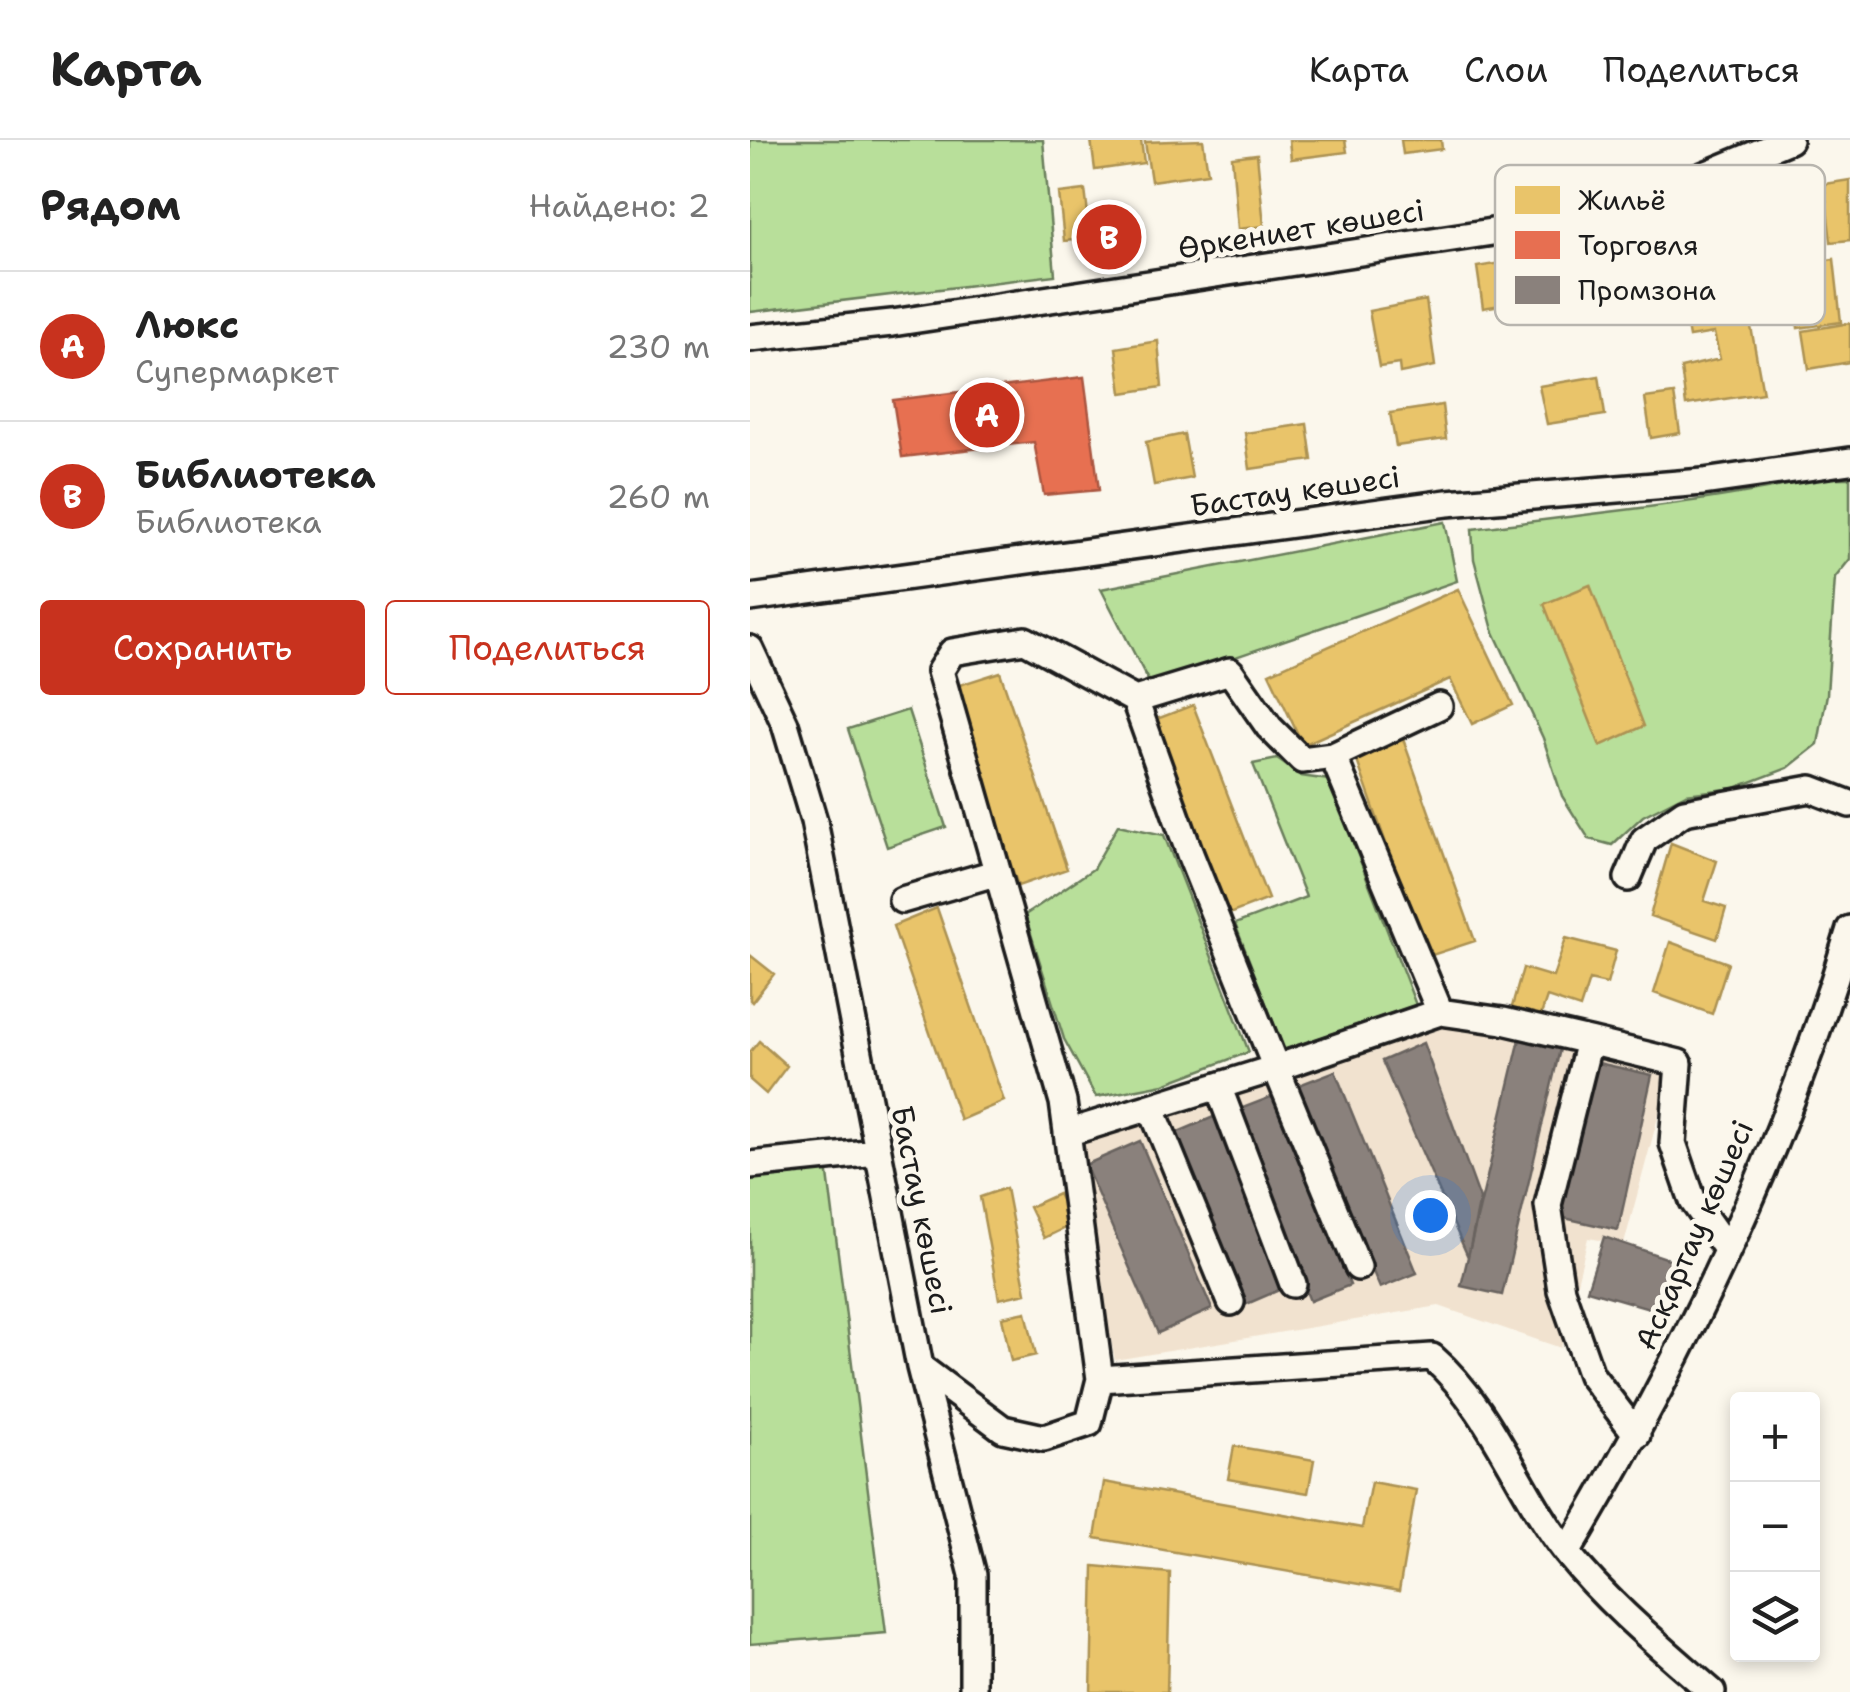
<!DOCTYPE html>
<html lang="ru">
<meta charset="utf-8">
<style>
body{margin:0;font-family:"Shantell Sans",sans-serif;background:#f6f6f6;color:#222}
.controls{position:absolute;right:30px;bottom:30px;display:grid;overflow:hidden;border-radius:10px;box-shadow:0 5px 15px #0003}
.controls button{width:90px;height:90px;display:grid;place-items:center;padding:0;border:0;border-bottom:2px solid #e0e0e0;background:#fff;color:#222;font:50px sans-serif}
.you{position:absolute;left:680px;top:1075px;width:35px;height:35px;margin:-25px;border:8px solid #fff;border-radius:50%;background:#1a73e8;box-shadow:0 0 0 15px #1a73e833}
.badge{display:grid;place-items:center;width:65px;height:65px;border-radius:50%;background:#c8321e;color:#fff;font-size:32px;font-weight:700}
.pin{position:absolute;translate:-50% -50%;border:5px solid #fff;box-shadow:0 2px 10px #0006}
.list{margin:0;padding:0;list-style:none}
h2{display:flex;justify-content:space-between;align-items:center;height:130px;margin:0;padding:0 40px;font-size:42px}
h2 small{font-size:32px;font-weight:400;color:#767676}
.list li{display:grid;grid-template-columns:65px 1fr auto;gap:30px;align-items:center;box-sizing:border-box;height:150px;padding:0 40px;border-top:2px solid #e0e0e0}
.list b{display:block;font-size:38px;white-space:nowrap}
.list p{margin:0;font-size:32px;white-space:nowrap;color:#767676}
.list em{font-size:32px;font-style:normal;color:#767676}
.actions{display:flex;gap:20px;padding:30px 40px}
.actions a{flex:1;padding:22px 0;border:2px solid #c8321e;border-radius:10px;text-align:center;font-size:35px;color:#c8321e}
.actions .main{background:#c8321e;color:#fff}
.icon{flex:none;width:55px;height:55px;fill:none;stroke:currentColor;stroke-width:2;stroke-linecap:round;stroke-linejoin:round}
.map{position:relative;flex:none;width:1100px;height:1552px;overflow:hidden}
header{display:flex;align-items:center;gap:60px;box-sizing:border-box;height:140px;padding:0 50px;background:#fff;border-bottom:2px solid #e0e0e0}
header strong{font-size:48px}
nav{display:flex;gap:55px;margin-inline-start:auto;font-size:35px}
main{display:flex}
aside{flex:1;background:#fff}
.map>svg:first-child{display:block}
.built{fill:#f1e2cf}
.green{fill:#b8df9a;stroke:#6a7e5b;stroke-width:2.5}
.homes{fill:#e9c46a;stroke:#ac9253;stroke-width:2.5}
.shops{fill:#e76f51;stroke:#aa5641;stroke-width:2.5}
.industry{fill:#8a817c;stroke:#69635f;stroke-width:2.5}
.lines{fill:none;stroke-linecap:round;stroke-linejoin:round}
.minor-casing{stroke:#1c1c1c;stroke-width:32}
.minor{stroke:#fbf7ec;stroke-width:25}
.labels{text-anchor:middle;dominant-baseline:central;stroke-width:10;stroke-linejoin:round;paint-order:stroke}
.street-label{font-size:30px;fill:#1c1c1c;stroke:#fbf7ec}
.key{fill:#fbf7ec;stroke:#b8b5ae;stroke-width:2.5}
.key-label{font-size:28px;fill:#1c1c1c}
</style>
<header>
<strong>Карта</strong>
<nav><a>Карта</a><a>Слои</a><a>Поделиться</a></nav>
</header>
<main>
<aside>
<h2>Рядом<small>Найдено: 2</small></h2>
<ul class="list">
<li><span class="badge">A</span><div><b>Люкс</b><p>Супермаркет</p></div><em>230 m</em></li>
<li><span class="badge">B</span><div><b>Библиотека</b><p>Библиотека</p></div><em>260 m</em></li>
</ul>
<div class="actions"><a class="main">Сохранить</a><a>Поделиться</a></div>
</aside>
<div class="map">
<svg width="1100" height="1552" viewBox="0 0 1100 1552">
<rect width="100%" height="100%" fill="#fbf7ec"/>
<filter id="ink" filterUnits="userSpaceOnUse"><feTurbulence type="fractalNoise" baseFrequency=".01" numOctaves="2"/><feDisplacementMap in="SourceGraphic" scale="20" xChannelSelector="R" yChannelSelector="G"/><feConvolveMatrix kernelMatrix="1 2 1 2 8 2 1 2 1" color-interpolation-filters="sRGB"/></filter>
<g filter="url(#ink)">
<path class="built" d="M712 881 920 932 874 1104 838 1098 811 1208 689 1166 365 1220 320 1003Z"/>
<path class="green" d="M0 0H293L305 135 0 172Z
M1070 338H1100V419L1085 438 1077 554 1068 604 1038 628 985 648 936 654 893 676 862 705 839 699 812 656 793 598 743 490 724 419 722 389C838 373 956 364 1070 338Z
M695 382 707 441 401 546 351 449Z
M158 570 196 687 137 707 98 589Z
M527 619 551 636 579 640 666 865 534 910 485 784 556 757 503 624Z
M368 685 414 695 499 912 414 944 346 957 314 899 275 775 343 729Z
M77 1026 136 1493 0 1504V1035Z"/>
<path class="homes" d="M341 0H391L394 23 345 30Z
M453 0 458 33 401 41 395 2Z
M539 0H595L597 12 541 19Z
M651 0H691L692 9 653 14Z
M507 14 514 86 488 89 482 17Z
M1100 40V100L1081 102 1074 44Z
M335 50 338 74 357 73 359 97 314 101 309 53Z
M1008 59 1020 117 990 126 1013 253 936 265 931 228 970 219 964 193 939 197 932 159 951 154 945 130 954 127 945 71Z
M1084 119 1091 182 1048 188 1040 125Z
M763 121 768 162 733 168 727 127Z
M676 160 685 226 650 233 649 224 629 227 619 171Z
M1100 183V222L1059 229 1053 191Z
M408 201 412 247 372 253 366 208Z
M849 236 855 275 797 284 789 246Z
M924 254 930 293 901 298 895 258Z
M692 265 696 299 646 306 640 273Z
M557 284 562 320 500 329 495 293Z
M434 294 442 338 404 345 396 302Z
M840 445 894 586 850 606 794 464Z
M708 449 763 565 722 584 700 539 553 605 519 533Z
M250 532 317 729 268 746 200 548Z
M443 565 518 759 474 776 399 582Z
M653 599 725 801 676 817 606 618Z
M921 703 967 721 954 761 976 768 967 799 900 776Z
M187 768 254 961 210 980 143 786Z
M816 798 866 811 857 844 839 840 830 868 797 857 788 884 760 874 773 828 803 837Z
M920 802 978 823 962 874 904 853Z
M0 815 24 834 2 862 0 860Z
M9 901 37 926 16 954 0 940V912Z
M256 1048 276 1153 249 1159 230 1057Z
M308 1054 323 1084 294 1098 279 1067Z
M276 1172 286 1215 261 1221 252 1177Z
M484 1306 564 1320 558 1353 478 1339Z
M354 1342 612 1388 621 1342 666 1350 649 1451 345 1398Z
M344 1426 420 1433 417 1552H341Z"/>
<path class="shops" d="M334 237 349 350 294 355 284 302 152 317 143 260Z"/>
<path class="industry" d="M770 899 810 909 752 1155 711 1146Z
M673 903 730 1059 718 1117 632 921Z
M844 922 902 935 868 1090 810 1077Z
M585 931 667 1133 630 1148 544 947Z
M526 955 600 1145 560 1161 485 971Z
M466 976 536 1147 492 1166 421 995Z
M390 1001 462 1169 408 1193 335 1025Z
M854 1097 922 1120 906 1170 837 1150Z"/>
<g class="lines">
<defs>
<path id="minor" d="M0 198 142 183 861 74 1039 0
M0 458 697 363 953 342 1100 321
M0 509 35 584 64 681 170 1227 223 1435V1552
M385 560 480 531 519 587 552 620 583 616
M689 566 583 616 690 872 753 881 839 901
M878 738 894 700 934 672 1061 649 1100 664
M152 760 245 733
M468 946 543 1144
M401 967 481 1162
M317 993 526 928 440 714 385 560 275 500 202 512 190 531 313 962 350 1239
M0 1025 127 1012
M608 1127 526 928 690 872
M170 1227 253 1289 294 1298 339 1283 350 1239 682 1217C743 1270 768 1351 817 1413 858 1464 913 1509 962 1552
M887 1295 841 1235 811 1150 798 1065 839 901 929 923 923 1003 943 1061 977 1109
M817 1413C934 1217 1035 1008 1100 789"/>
</defs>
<use href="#minor" class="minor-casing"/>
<use href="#minor" class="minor"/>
</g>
</g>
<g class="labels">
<g class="street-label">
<text transform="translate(551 89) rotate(-9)">Өркениет көшесі</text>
<text transform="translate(545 351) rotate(-8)">Бастау көшесі</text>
<text transform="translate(172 1070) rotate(79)">Бастау көшесі</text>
<text transform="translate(944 1095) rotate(-66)">Асқартау көшесі</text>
</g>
</g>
<rect x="745" y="25" width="330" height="160" rx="15" class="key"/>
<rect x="765" y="46" width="45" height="28" fill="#e9c46a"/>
<rect x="765" y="91" width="45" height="28" fill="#e76f51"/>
<rect x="765" y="136" width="45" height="28" fill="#8a817c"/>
<g class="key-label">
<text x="828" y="70">Жильё</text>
<text x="828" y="115">Торговля</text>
<text x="828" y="160">Промзона</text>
</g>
</svg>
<div class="controls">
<button>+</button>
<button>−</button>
<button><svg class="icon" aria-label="layers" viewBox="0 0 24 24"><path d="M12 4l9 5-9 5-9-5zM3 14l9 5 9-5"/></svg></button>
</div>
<div class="you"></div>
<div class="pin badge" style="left:237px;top:275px">A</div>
<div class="pin badge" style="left:359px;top:97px">B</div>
</div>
</main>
